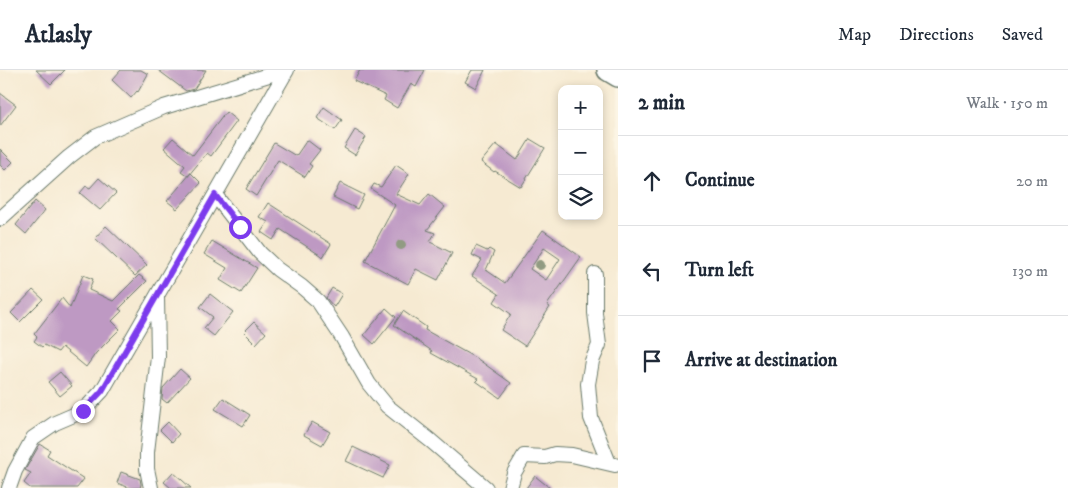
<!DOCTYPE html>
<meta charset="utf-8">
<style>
body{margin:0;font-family:"IM FELL DW Pica",serif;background:#f6f6f7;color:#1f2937}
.controls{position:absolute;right:15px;top:15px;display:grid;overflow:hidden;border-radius:10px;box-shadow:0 2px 8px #0003}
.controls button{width:45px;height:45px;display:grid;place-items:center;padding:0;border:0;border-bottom:1px solid #e0e1e3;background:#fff;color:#1f2937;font:25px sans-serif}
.stop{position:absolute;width:15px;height:15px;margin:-11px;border:4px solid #7c3aed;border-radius:50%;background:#fff}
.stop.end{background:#7c3aed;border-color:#fff;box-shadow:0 1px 5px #0008}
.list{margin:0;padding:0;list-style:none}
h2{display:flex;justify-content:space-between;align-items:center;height:65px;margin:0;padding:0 20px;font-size:21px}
h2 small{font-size:16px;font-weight:400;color:#747a83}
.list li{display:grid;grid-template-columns:32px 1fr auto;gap:15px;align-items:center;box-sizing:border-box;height:90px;padding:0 20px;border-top:1px solid #e0e1e3}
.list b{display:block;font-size:19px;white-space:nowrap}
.list em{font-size:16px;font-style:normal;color:#747a83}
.icon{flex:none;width:28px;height:28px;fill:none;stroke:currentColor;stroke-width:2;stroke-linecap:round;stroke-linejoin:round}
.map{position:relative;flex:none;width:618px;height:418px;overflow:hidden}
header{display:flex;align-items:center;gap:30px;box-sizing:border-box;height:70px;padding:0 25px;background:#fff;border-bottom:1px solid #e0e1e3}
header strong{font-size:24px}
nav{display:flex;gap:28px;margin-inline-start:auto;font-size:18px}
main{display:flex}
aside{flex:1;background:#fff}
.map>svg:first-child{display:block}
.building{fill:#be99c3;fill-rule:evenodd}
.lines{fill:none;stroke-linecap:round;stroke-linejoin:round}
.minor-casing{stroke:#6a7a6b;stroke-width:16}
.primary-casing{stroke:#6a7a6b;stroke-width:24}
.minor{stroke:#fff;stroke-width:14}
.primary{stroke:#fff;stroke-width:21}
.tree{fill:#919b82}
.route{stroke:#7c3aed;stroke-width:6}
</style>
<header>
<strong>Atlasly</strong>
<nav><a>Map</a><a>Directions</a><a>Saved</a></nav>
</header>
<main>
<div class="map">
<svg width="618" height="418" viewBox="0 0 618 418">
<rect width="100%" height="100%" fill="#fcf5e5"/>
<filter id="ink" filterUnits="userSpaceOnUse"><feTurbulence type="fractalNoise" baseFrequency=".02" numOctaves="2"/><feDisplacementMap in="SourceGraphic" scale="10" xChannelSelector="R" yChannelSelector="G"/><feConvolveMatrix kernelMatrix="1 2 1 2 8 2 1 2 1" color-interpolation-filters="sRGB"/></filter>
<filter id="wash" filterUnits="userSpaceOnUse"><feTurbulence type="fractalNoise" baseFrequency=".0096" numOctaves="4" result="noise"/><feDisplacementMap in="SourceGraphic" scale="20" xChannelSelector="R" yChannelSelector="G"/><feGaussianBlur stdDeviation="1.12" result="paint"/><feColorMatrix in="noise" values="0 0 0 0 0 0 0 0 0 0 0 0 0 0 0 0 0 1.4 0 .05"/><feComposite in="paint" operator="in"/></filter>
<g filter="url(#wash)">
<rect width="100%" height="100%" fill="#f6ead2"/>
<g id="blocks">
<path class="building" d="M36 0H65L51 14Z
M121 0H141L148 4 138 22 137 21 131 28 112 10Z
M158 0H206L194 19 186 21Z
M360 0H425L416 17 411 14 397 38 384 30 386 26 354 11Z
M472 0H485L476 18 465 12Z
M0 23 16 35 0 56Z
M324 37 342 50 335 60 317 48Z
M226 42 237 51 211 86 207 83 188 106 181 101 185 96 164 78 173 68 193 85Z
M355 60 366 67 355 85 344 78Z
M530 69 545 78 521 117 495 101 494 102 481 92 496 74 517 90Z
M307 70 320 80 309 94 312 96 305 107 278 90 256 126 246 119 274 73 296 86Z
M0 79 13 92 5 100 0 95Z
M396 95 409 104 396 124 420 135 429 124 445 137 427 160 435 163 430 172 452 183 438 210 416 199 408 214 365 191 395 135 371 119 374 114 381 117Z
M191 103 201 113 177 139 167 131Z
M99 108 116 123 100 140 80 123 86 116 90 118Z
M340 113 364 125 357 139 333 127Z
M35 131 45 140 26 164 16 155Z
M268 133 331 174 323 187 280 159 273 170 261 162 268 152 259 147Z
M106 156 147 195 135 206 95 168Z
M543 160 581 187 547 235 550 237 525 276 501 260 511 244 494 232 499 224 472 206 482 190 472 185 476 176 487 181 489 179 494 182 486 200 505 213ZM544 178 560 189 546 210 530 199Z
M212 171 257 198 241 223 220 210 227 198 204 184Z
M83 205 93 209 89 220 113 231 139 205 147 211 119 239 122 241 112 251 120 259 96 283 86 297 62 277 58 282 44 275 42 277 34 271 37 267 34 264 62 228 70 238Z
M332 218 342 224 334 237 326 228Z
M33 220 43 229 20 252 11 243Z
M210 224 233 242 214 266 204 258 213 247 200 237Z
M386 238 396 247 374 274 364 265Z
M403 241 426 257 425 260 479 290 511 313 500 328 476 311 478 309 431 283 432 281 394 255Z
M254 252 266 263 256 274 244 262Z
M180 299 190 308 167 333 162 329 163 318Z
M60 302 72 316 60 326 48 312Z
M223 328 250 345 243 356 215 339Z
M168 352 179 364 172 372 160 360Z
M312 352 330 362 322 375 304 365Z
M40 374 50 380 47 385 84 409 77 418H30L24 413 31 403 25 400Z
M353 377 390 395 383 408 346 391Z
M121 402 140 409 141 414 140 418H130L117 413Z
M173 402 191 418H171L164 412Z
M535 406 550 418H526Z"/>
</g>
</g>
<g filter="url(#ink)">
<use href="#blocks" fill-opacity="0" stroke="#6a7a6b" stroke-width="1"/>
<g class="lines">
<defs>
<path id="minor" d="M215 125 260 183 277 199 302 217 318 231 342 267 369 314 387 336 431 371 486 418
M0 149 69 87 95 67 164 37 285 0
M595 204V243L599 275 592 291 588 314 591 348 609 393
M9 418 15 401 33 368 55 353 83 341 102 321 287 0
M151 418 147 399V382L158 287 157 227
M510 418 514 403 524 386 545 387 555 384 572 385 615 395"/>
<path id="primary" d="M608 0 618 6"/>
</defs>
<use href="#minor" class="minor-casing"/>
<use href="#primary" class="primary-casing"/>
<use href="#minor" class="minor"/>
<use href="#primary" class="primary"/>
</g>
<g class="tree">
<circle cx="401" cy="175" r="5"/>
<circle cx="540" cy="195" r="5"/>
</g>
</g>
<g class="lines" filter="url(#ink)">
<path class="route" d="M83 341 102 321 215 125 240 157"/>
</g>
</svg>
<div class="controls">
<button>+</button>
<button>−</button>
<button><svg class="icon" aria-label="layers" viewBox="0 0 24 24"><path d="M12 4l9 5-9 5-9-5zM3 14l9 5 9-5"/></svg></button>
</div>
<div class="stop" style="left:240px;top:157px"></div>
<div class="stop end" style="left:83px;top:341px"></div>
</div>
<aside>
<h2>2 min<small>Walk · 150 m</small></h2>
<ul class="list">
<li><svg class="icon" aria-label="ahead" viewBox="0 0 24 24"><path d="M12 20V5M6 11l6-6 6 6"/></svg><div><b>Continue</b></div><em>20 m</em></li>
<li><svg class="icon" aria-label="left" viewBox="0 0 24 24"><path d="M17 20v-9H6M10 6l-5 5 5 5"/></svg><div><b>Turn left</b></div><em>130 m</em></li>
<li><svg class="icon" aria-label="arrive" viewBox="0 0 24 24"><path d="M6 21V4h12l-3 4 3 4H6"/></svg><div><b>Arrive at destination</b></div></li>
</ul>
</aside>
</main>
